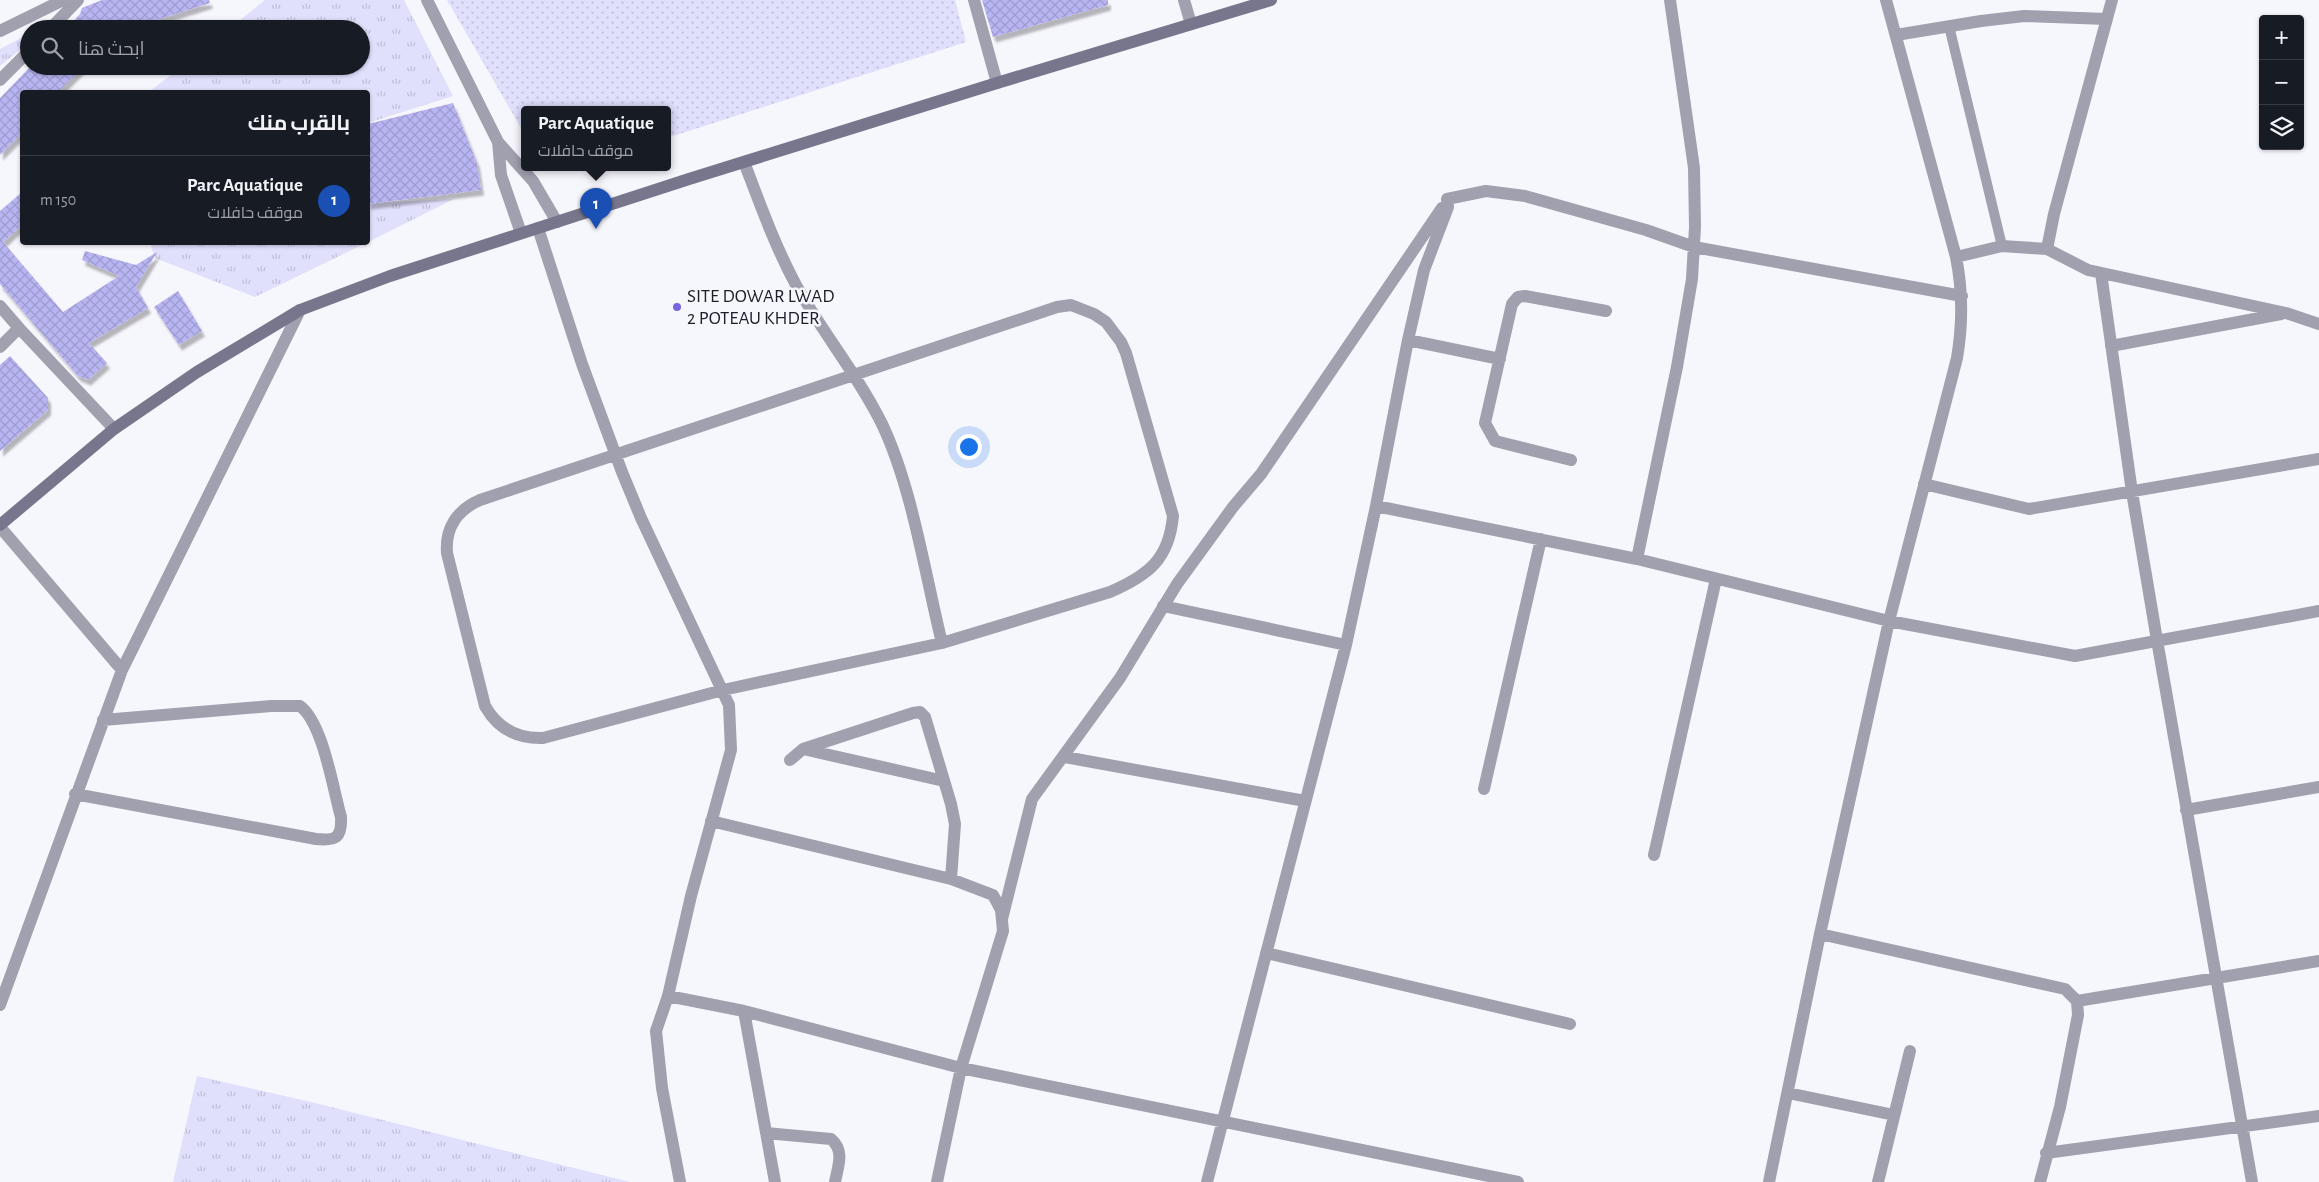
<!DOCTYPE html>
<html lang="ar">
<meta charset="utf-8">
<style>
body{margin:0;font-family:"Alegreya Sans",Cairo,sans-serif;background:#242831;color:#f1f3f6;direction:rtl}
.controls{position:absolute;right:15px;top:15px;display:grid;overflow:hidden;border-radius:5px;box-shadow:0 1px 4px #0004}
.controls button{width:45px;height:45px;display:grid;place-items:center;padding:0;border:0;border-bottom:1px solid #363941;background:#171b24;color:#f1f3f6;font:25px sans-serif}
.you{position:absolute;left:968px;top:446px;width:18px;height:18px;margin:-12px;border:4px solid #fff;border-radius:50%;background:#1a73e8;box-shadow:0 0 0 8px #1a73e833}
.badge{display:grid;place-items:center;width:32px;height:32px;border-radius:50%;background:#0b8043;color:#fff;font-size:16px;font-weight:700}
.pin{position:absolute;translate:-50% -41px;filter:drop-shadow(0 1px 2px #0008)}
.pin::after{content:'';position:absolute;top:26px;width:18px;height:15px;background:inherit;clip-path:polygon(0 0,100% 0,50% 100%)}
.popup{position:absolute;left:521px;top:106px;width:150px;height:65px;box-sizing:border-box;display:grid;place-content:center;border-radius:5px;background:#171b24;filter:drop-shadow(0 1px 4px #0005);font-size:16px;white-space:nowrap;color:#9ea1a6}
.popup b{font-size:19px;color:#f1f3f6}
.popup::after{content:'';position:absolute;left:50%;top:100%;margin-left:-10px;border:10px solid transparent;border-top-color:#171b24}
.list{margin:0;padding:0;list-style:none}
h2{display:flex;justify-content:space-between;align-items:center;height:65px;margin:0;padding:0 20px;font-size:21px}
h2 small{font-size:16px;font-weight:400;color:#9ea1a6}
.list li{display:grid;grid-template-columns:32px 1fr auto;gap:15px;align-items:center;box-sizing:border-box;height:90px;padding:0 20px;border-top:1px solid #363941}
.list b{display:block;font-size:19px;white-space:nowrap}
.list p{margin:0;font-size:16px;white-space:nowrap;color:#9ea1a6}
.list em{font-size:16px;font-style:normal;color:#9ea1a6}
.icon{flex:none;width:28px;height:28px;fill:none;stroke:currentColor;stroke-width:2;stroke-linecap:round;stroke-linejoin:round}
.map{position:relative;flex:none;width:2319px;height:1182px;overflow:hidden;direction:ltr}
.search{position:absolute;background:#171b24;box-shadow:0 1px 4px #0004;left:20px;top:20px;width:350px;height:55px;display:flex;align-items:center;gap:12px;box-sizing:border-box;padding:0 18px;border-radius:28px;color:#9ea1a6;font-size:19px}
.panel{position:absolute;background:#171b24;box-shadow:0 1px 4px #0004;left:20px;top:90px;width:350px;height:155px;border-radius:5px;direction:rtl}
.map>svg:first-child{display:block}
.grass{fill:url(#grass-tufts)}
.park{fill:url(#park-dots)}
.building{fill:url(#building-cross-hatch);filter:url(#shadow)}
.lines{fill:none;stroke-linecap:round;stroke-linejoin:round}
.service{stroke:#a0a0af;stroke-width:10}
.minor{stroke:#a0a0af;stroke-width:12}
.secondary{stroke:#77768c;stroke-width:12}
.poi-dot{fill:#7764df;stroke:#f6f6fd;stroke-width:2}
.labels{text-anchor:middle;dominant-baseline:central;stroke-width:5;stroke-linejoin:round;paint-order:stroke}
.poi-label{font-size:19px;fill:#1e1d2a;stroke:#f6f6fd;text-anchor:start}
</style>
<div class="map">
<svg width="2319" height="1182" viewBox="0 0 2319 1182">
<defs>
<pattern id="grass-tufts" width="24" height="20" patternUnits="userSpaceOnUse" patternTransform="scale(1.25)"><rect width="24" height="20" fill="#e0dffc"/><path d="M3 7l-1-3M5 7V3M7 7l1-3M15 17l-1-3M17 17v-4M19 17l1-3" fill="none" stroke="#c0bfd8"/></pattern>
<pattern id="park-dots" width="8" height="8" patternUnits="userSpaceOnUse" patternTransform="scale(1.25)"><rect width="8" height="8" fill="#e0dffc"/><path d="M2 2h.1M6 6h.1" fill="none" stroke="#c0bfd8" stroke-width="1.8" stroke-linecap="round"/></pattern>
<pattern id="building-cross-hatch" width="8" height="8" patternUnits="userSpaceOnUse" patternTransform="scale(1.25)"><rect width="8" height="8" fill="#b8b5f2"/><path d="M0 0l8 8M0 8l8-8" fill="none" stroke="#9e9bd0"/></pattern>
<filter id="shadow"><feDropShadow dx="3" dy="5.5" stdDeviation="1" flood-color="#0004"/></filter>
</defs>
<rect width="100%" height="100%" fill="#f6f6fd"/>
<path class="grass" d="M265 0H404L453 96 368 123V92H149L182 66H361V29H229Z
M25 36 27 44 0 66V49Z
M454 199 368 242V203Z
M150 243H366L255 297 155 258Z
M197 1076 315 1103 630 1182H173Z"/>
<path class="park" d="M447 0H955L966 42 667 138V110H525V135Z"/>
<path class="building" d="M102 0H209L210 3 138 26 139 29H66L80 14 82 8Z
M982 0H1108V5L993 37Z
M31 66H84L58 92H22V133L0 155V98Z
M453 103 477 163 481 190 368 204V124Z
M22 192V225L3 242 63 312 119 276 82 260 85 251 136 265 157 252 136 287 148 308 89 343 107 363 88 380 78 376 0 284V211Z
M178 291 202 331 179 345 154 307Z
M10 356 48 398V410L0 451V365Z"/>
<g class="lines">
<path class="service" d="M1949 26 2002 246"/>
<path class="minor" d="M427 0 498 142 533 181 557 222
M974 0 997 83
M1184 0 1191 24
M2112 0 2054 214 2047 249 2088 270 2286 313 2319 324
M50 29 78 0
M0 31 63 0
M1896 35 1981 21 2024 16 2107 19
M0 80 29 51
M498 142 501 175 521 233
M744 162C760 204 775 246 796 285 822 332 858 375 882 424 912 487 925 574 942 643L723 690 543 738C517 739 498 729 485 706L447 553C445 528 457 510 480 500 673 437 865 372 1057 307L1071 305 1094 314 1106 322 1121 342 1126 353 1173 516C1169 559 1149 575 1110 592L942 643
M538 228 582 364 622 472 641 518 729 705 731 750 691 896 668 996 656 1031 662 1088 680 1182
M1956 257 2002 246 2047 249
M2101 273 2132 492 2157 640 2252 1182
M0 306 19 328
M1408 340 1500 359
M2111 346 2281 314
M0 347 19 328 114 429
M1571 460 1495 441 1485 423 1512 304 1518 297 1525 296 1606 311
M1924 484 2029 509 2319 459
M1376 506 1637 559 1889 621 2075 656 2319 611
M0 527 122 670
M1637 559 1677 367 1692 279 1695 227 1694 168 1670 0
M1163 606 1346 645
M803 749 944 781
M1065 757 1305 801
M790 760 803 749 913 713 920 712 925 717 951 804 955 824 951 879
M1484 789 1541 539
M75 794 316 839C336 841 342 838 341 817 333 789 323 723 300 706H271L103 720
M2186 810 2319 787
M711 821 951 879 993 895 1001 910 1003 931 961 1068 937 1182
M1654 855 1716 579
M1002 919 1032 799 1120 678 1177 584 1233 507 1261 474 1442 208
M1820 934 2065 989 2077 1001 2078 1015 2060 1107 2040 1182
M1266 953 1570 1024
M668 996 744 1011 961 1068 1518 1182
M2077 1001 2319 961
M0 1005 122 670 300 310
M744 1011 775 1182
M1788 1093 1894 1115
M766 1133 831 1139C845 1151 838 1166 835 1182
M2046 1153 2319 1116
M1207 1182 1346 645 1376 506 1408 340 1424 270 1448 207 1447 199 1486 191 1525 196 1646 230 1694 247 1962 296
M1769 1182 1820 934 1889 621 1957 358C1963 323 1963 292 1956 257L1886 0
M1878 1182 1910 1051"/>
<path class="secondary" d="M0 525 114 429 197 372 300 310 390 276 689 179 997 83 1271 0"/>
</g>
<circle class="poi-dot" cx="677" cy="307" r="5"/>
<g class="labels">
<g class="poi-label">
<text x="687" y="296">SITE DOWAR LWAD<tspan x="687" dy="22">2 POTEAU KHDER</tspan></text>
</g>
</g>
</svg>
<div class="controls">
<button>+</button>
<button>−</button>
<button><svg class="icon" aria-label="layers" viewBox="0 0 24 24"><path d="M12 4l9 5-9 5-9-5zM3 14l9 5 9-5"/></svg></button>
</div>
<div class="you"></div>
<div class="pin badge" style="left:596px;top:229px;background:#1a4fb4">1</div>
<div class="popup"><b>Parc Aquatique</b>موقف حافلات</div>
<div class="search"><svg class="icon" aria-label="search" viewBox="0 0 24 24"><circle cx="10" cy="10" r="6"/><path d="M15 15l6 6"/></svg>ابحث هنا</div>
<section class="panel">
<h2>بالقرب منك<small></small></h2>
<ul class="list">
<li><span class="badge" style="background:#1a4fb4">1</span><div><b>Parc Aquatique</b><p>موقف حافلات</p></div><em>150 m</em></li>
</ul>
</section>
</div>
